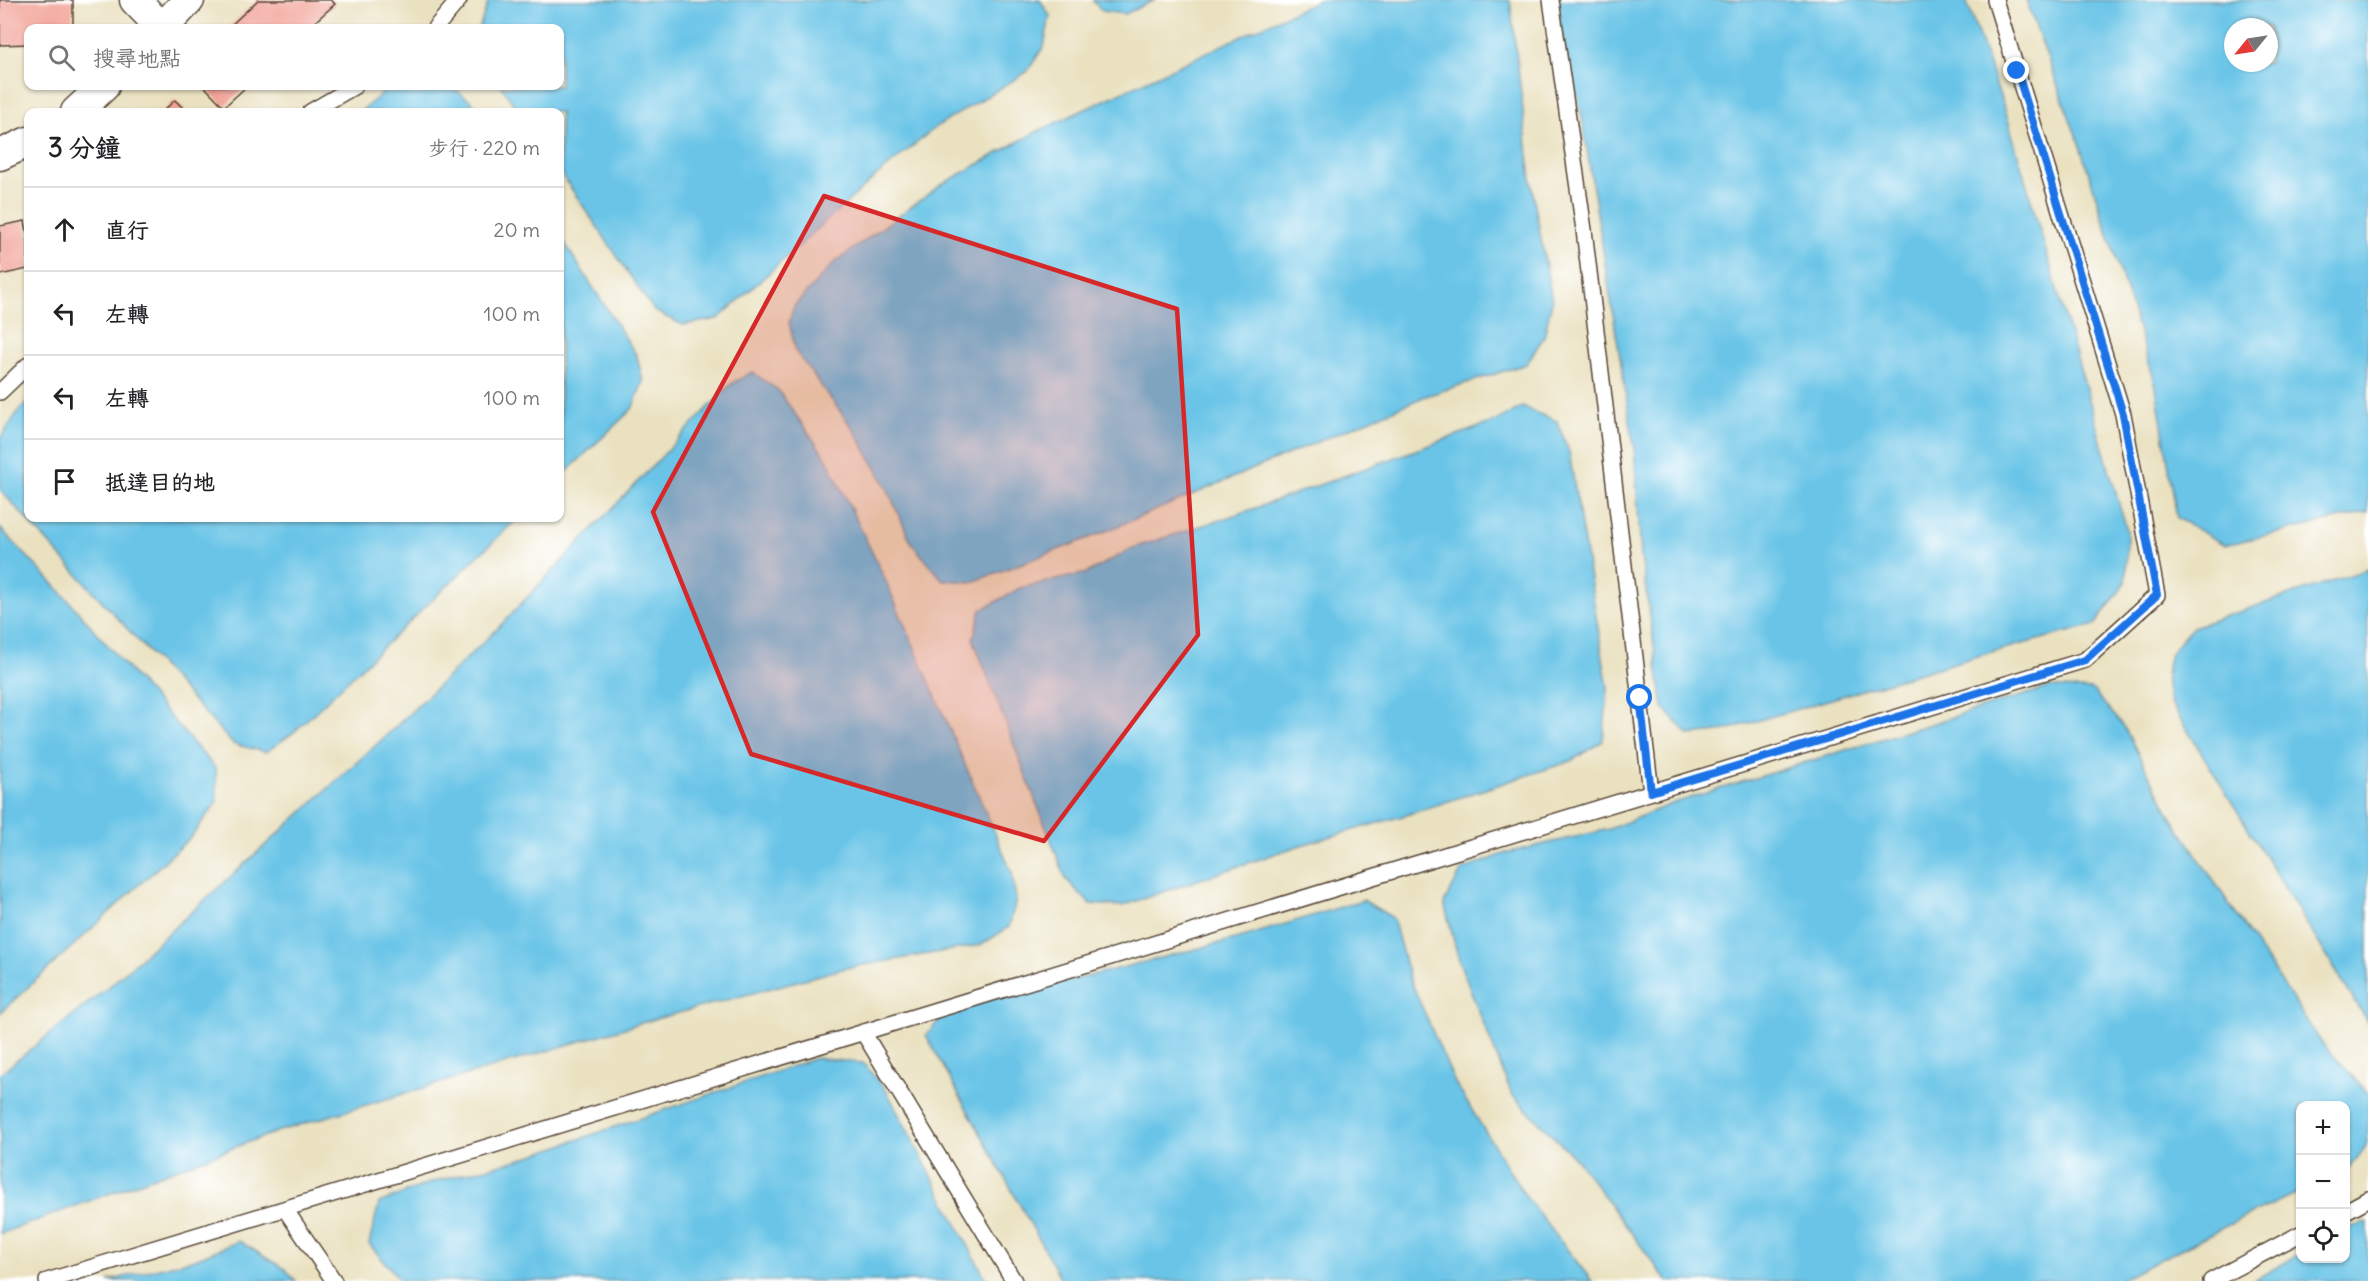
<!DOCTYPE html>
<html lang="zh-TW">
<meta charset="utf-8">
<style>
body{margin:0;font-family:Delius,"LXGW WenKai TC",sans-serif;background:#f6f6f6;color:#202124}
.controls{position:absolute;right:18px;bottom:18px;display:grid;overflow:hidden;border-radius:12px;box-shadow:0 2px 4px #0004}
.controls button{width:54px;height:54px;display:grid;place-items:center;padding:0;border:0;border-bottom:2px solid #e0e0e0;background:#fff;color:#202124;font:30px sans-serif}
.compass{position:absolute;left:2224px;top:18px;width:54px;height:54px;border-radius:50%;background:#fff;box-shadow:0 2px 4px #0004;rotate:240deg}
.stop{position:absolute;width:18px;height:18px;margin:-14px;border:4px solid #1a73e8;border-radius:50%;background:#fff}
.stop.end{background:#1a73e8;border-color:#fff;box-shadow:0 2px 6px #0008}
.list{margin:0;padding:0;list-style:none}
h2{display:flex;justify-content:space-between;align-items:center;height:78px;margin:0;padding:0 24px;font-size:26px}
h2 small{font-size:20px;font-weight:400;color:#757577}
.list li{display:grid;grid-template-columns:39px 1fr auto;gap:18px;align-items:center;box-sizing:border-box;height:84px;padding:0 24px;border-top:2px solid #e0e0e0}
.list b{display:block;font-size:22px;white-space:nowrap}
.list em{font-size:20px;font-style:normal;color:#757577}
.icon{flex:none;width:33px;height:33px;fill:none;stroke:currentColor;stroke-width:2;stroke-linecap:round;stroke-linejoin:round}
.map{position:relative;flex:none;width:2368px;height:1281px;overflow:hidden}
.search{position:absolute;background:#fff;box-shadow:0 2px 4px #0004;left:24px;top:24px;width:540px;height:66px;display:flex;align-items:center;gap:15px;box-sizing:border-box;padding:0 21px;border-radius:12px;color:#757577;font-size:22px}
.panel{position:absolute;background:#fff;box-shadow:0 2px 4px #0004;left:24px;top:108px;width:540px;height:414px;border-radius:12px}
.map>svg:first-child{display:block}
.water{fill:#69c4e7;stroke:#527782;stroke-width:1.5;fill-rule:evenodd}
.building{fill:#f2a196}
.lines{fill:none;stroke-linecap:round;stroke-linejoin:round}
.service-casing{stroke:#554536;stroke-width:18}
.minor-casing{stroke:#554536;stroke-width:33}
.service{stroke:#fff;stroke-width:15}
.minor{stroke:#fff;stroke-width:30}
.route{stroke:#1a73e8;stroke-width:8}
.marked{fill:#d62828;fill-opacity:0.2;stroke:#d62828;stroke-width:4.5;stroke-linejoin:round}
</style>
<div class="map">
<svg width="2368" height="1281" viewBox="0 0 2368 1281">
<rect width="100%" height="100%" fill="#fff"/>
<filter id="ink" filterUnits="userSpaceOnUse"><feTurbulence type="fractalNoise" baseFrequency=".0167" numOctaves="2"/><feDisplacementMap in="SourceGraphic" scale="12" xChannelSelector="R" yChannelSelector="G"/><feConvolveMatrix kernelMatrix="1 2 1 2 8 2 1 2 1" color-interpolation-filters="sRGB"/></filter>
<filter id="wash" filterUnits="userSpaceOnUse"><feTurbulence type="fractalNoise" baseFrequency=".008" numOctaves="4" result="noise"/><feDisplacementMap in="SourceGraphic" scale="24" xChannelSelector="R" yChannelSelector="G"/><feGaussianBlur stdDeviation="1.35" result="paint"/><feColorMatrix in="noise" values="0 0 0 0 0 0 0 0 0 0 0 0 0 0 0 0 0 1.4 0 .05"/><feComposite in="paint" operator="in"/></filter>
<g filter="url(#wash)">
<rect width="100%" height="100%" fill="#eae1c0"/>
<path class="water" d="M489 0H1040L1050 16 1044 46 1027 72 936 127 874 178 718 319 683 325 654 311 560 172V112H519L501 86H560V28H479Z
M1092 0H1155L1125 14 1102 11Z
M1319 0H1510L1532 188 1552 301 1544 337 1526 364 1426 396 1097 535 972 582 943 580 912 544 887 488 854 430 796 352 789 322 794 306 835 262 941 185 1032 134Z
M1557 0H1966L2006 113 2127 531 2126 582 2095 625 1988 653 1719 732 1688 735 1663 707 1641 556 1634 446 1581 112 1559 23Z
M2026 0H2368V512L2225 545 2177 518 2155 382 2080 146ZM2233 27H2269V63H2233Z
M391 86H451L471 101 479 112H360Z
M560 236 637 356 643 382 632 409 560 478Z
M752 372 778 390 827 459 884 577 1012 873 1016 900 1009 927 981 945 846 968 641 1023 276 1132 0 1234V1074L113 983 388 734 496 630 731 384Z
M28 402V518H518L293 733 266 752 233 744 0 490V439L19 410Z
M1522 407 1557 421 1569 452 1608 688 1603 741 1571 761 1406 815 1301 845 1122 906 1090 904 1066 879 973 639 981 610 1020 588 1087 573 1133 548 1250 510 1496 421Z
M0 528 61 592 216 769 217 802 191 837 0 1013Z
M2368 569V1023L2170 702C2162 663 2166 655 2193 627Z
M2050 687 2092 690 2123 725 2172 818 2321 1042 2368 1093V1143L2349 1170 2346 1172V1106H2300V1192L2242 1218 2118 1281H1667L1577 1160 1512 1095 1460 964 1444 903 1462 870 1506 853 1609 829 1674 803Z
M1363 900 1393 918 1409 977 1455 1083 1526 1197 1592 1281H1062L926 1035 952 1006 1081 978 1243 937Z
M816 1058 863 1063 886 1090 987 1281H401L369 1244 379 1203 432 1182 518 1160Z
M2368 1223V1281H2252L2300 1254V1258H2346V1228Z
M239 1241 285 1269 296 1281H108L195 1259Z"/>
<g id="blocks">
<path class="building" d="M0 0H73V28H28V44L0 45Z
M258 0H331L335 4 308 28H228Z
M204 86H247L224 107Z
M175 100 187 112H162Z
M25 221 28 238V269L0 275V226Z"/>
</g>
</g>
<g filter="url(#ink)">
<use href="#blocks" fill-opacity="0" stroke="#554536" stroke-width="1.5"/>
<g class="lines">
<defs>
<path id="service" d="M1551 0 1584 230 1651 792
M435 28 459 0
M310 112 355 86
M0 392 28 365
M863 1032 1014 1281
M285 1209 334 1281
M2346 1211 2368 1199
M47 1281 2085 660 2157 595 2123 414 1995 0
M2211 1281 2300 1234"/>
<path id="minor" d="M135 0 162 28 189 0
M76 112 104 86
M0 155 28 142"/>
</defs>
<use href="#service" class="service-casing"/>
<use href="#minor" class="minor-casing"/>
<use href="#service" class="service"/>
<use href="#minor" class="minor"/>
</g>
</g>
<g class="lines" filter="url(#ink)">
<path class="route" d="M1640 698 1651 792 2085 660 2157 595 2123 414 2017 71"/>
</g>
<path class="marked" d="M824 196 1177 309 1198 635 1044 841 751 754 653 512Z"/>
</svg>
<div class="controls">
<button>+</button>
<button>−</button>
<button><svg class="icon" aria-label="locate" viewBox="0 0 24 24"><circle cx="12" cy="12" r="6"/><path d="M12 2v4M12 18v4M2 12h4M18 12h4"/></svg></button>
</div>
<svg class="compass" viewBox="-18 -18 36 36"><path d="M0-13l5 13h-10z" fill="#e53935"/><path d="M0 13l5-13h-10z" fill="#757577"/></svg>
<div class="stop" style="left:1640px;top:698px"></div>
<div class="stop end" style="left:2017px;top:71px"></div>
<div class="search"><svg class="icon" aria-label="search" viewBox="0 0 24 24"><circle cx="10" cy="10" r="6"/><path d="M15 15l6 6"/></svg>搜尋地點</div>
<section class="panel">
<h2>3 分鐘<small>步行 · 220 m</small></h2>
<ul class="list">
<li><svg class="icon" aria-label="ahead" viewBox="0 0 24 24"><path d="M12 20V5M6 11l6-6 6 6"/></svg><div><b>直行</b></div><em>20 m</em></li>
<li><svg class="icon" aria-label="left" viewBox="0 0 24 24"><path d="M17 20v-9H6M10 6l-5 5 5 5"/></svg><div><b>左轉</b></div><em>100 m</em></li>
<li><svg class="icon" aria-label="left" viewBox="0 0 24 24"><path d="M17 20v-9H6M10 6l-5 5 5 5"/></svg><div><b>左轉</b></div><em>100 m</em></li>
<li><svg class="icon" aria-label="arrive" viewBox="0 0 24 24"><path d="M6 21V4h12l-3 4 3 4H6"/></svg><div><b>抵達目的地</b></div></li>
</ul>
</section>
</div>
